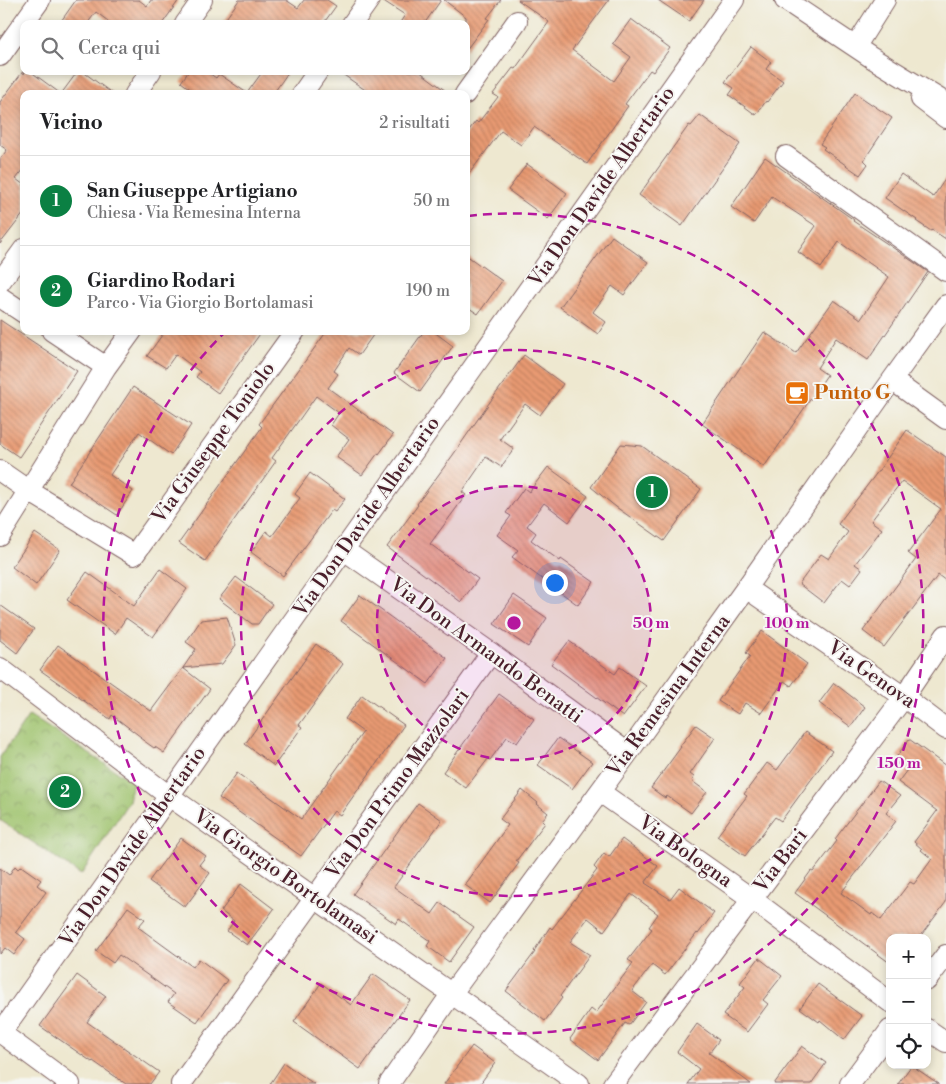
<!DOCTYPE html>
<html lang="it">
<meta charset="utf-8">
<style>
body{margin:0;font-family:"Libre Bodoni",serif;background:#f6f6f6;color:#202124}
.controls{position:absolute;right:15px;bottom:15px;display:grid;overflow:hidden;border-radius:10px;box-shadow:0 2px 8px #0003}
.controls button{width:45px;height:45px;display:grid;place-items:center;padding:0;border:0;border-bottom:1px solid #e0e0e0;background:#fff;color:#202124;font:25px sans-serif}
.you{position:absolute;left:554px;top:582px;width:18px;height:18px;margin:-12px;border:4px solid #fff;border-radius:50%;background:#1a73e8;box-shadow:0 0 0 8px #1a73e833}
.badge{display:grid;place-items:center;width:32px;height:32px;border-radius:50%;background:#0b8043;color:#fff;font-size:16px;font-weight:700}
.pin{position:absolute;translate:-50% -50%;border:2px solid #fff;box-shadow:0 1px 5px #0006}
.list{margin:0;padding:0;list-style:none}
h2{display:flex;justify-content:space-between;align-items:center;height:65px;margin:0;padding:0 20px;font-size:21px}
h2 small{font-size:16px;font-weight:400;color:#757577}
.list li{display:grid;grid-template-columns:32px 1fr auto;gap:15px;align-items:center;box-sizing:border-box;height:90px;padding:0 20px;border-top:1px solid #e0e0e0}
.list b{display:block;font-size:19px;white-space:nowrap}
.list p{margin:0;font-size:16px;white-space:nowrap;color:#757577}
.list em{font-size:16px;font-style:normal;color:#757577}
.icon{flex:none;width:28px;height:28px;fill:none;stroke:currentColor;stroke-width:2;stroke-linecap:round;stroke-linejoin:round}
.map{position:relative;flex:none;width:946px;height:1084px;overflow:hidden}
.search{position:absolute;background:#fff;box-shadow:0 2px 8px #0003;left:20px;top:20px;width:450px;height:55px;display:flex;align-items:center;gap:12px;box-sizing:border-box;padding:0 18px;border-radius:10px;color:#757577;font-size:19px}
.panel{position:absolute;background:#fff;box-shadow:0 2px 8px #0003;left:20px;top:90px;width:450px;height:245px;border-radius:10px}
.map>svg:first-child{display:block}
.park{fill:url(#park-crowns);stroke:#74704c}
.building{fill:url(#building-back-hatch)}
.lines{fill:none;stroke-linecap:round;stroke-linejoin:round}
.minor-casing{stroke:#836565;stroke-width:22}
.minor{stroke:#fff;stroke-width:20}
.ring{fill:none;stroke:#b5179e;stroke-width:2.5;stroke-dasharray:9 6}
.labels{text-anchor:middle;dominant-baseline:central;stroke-width:4;stroke-linejoin:round;paint-order:stroke}
.street-label{font-size:20px;fill:#4a1f2b;stroke:#f6f6f2}
.food-label{font-size:20px;font-weight:bold;fill:#c56008;stroke:#f6f6f2;text-anchor:start}
.centre{fill:#b5179e;stroke:#f6f6f2;stroke-width:2.5}
.ring-label{font-size:15px;text-anchor:middle;font-weight:bold;fill:#b5179e;stroke:#f6f6f2;stroke-width:4;stroke-linejoin:round;paint-order:stroke}
</style>
<div class="map">
<svg width="946" height="1084" viewBox="0 0 946 1084">
<defs>
<pattern id="park-crowns" width="20" height="18" patternUnits="userSpaceOnUse" patternTransform="scale(1.25)"><rect width="20" height="18" fill="#9ec26c"/><path d="M2 6a3 3 0 1 1 6 0M12 15a3 3 0 1 1 6 0" fill="none" stroke="#839d59"/></pattern>
<pattern id="building-back-hatch" width="6" height="6" patternUnits="userSpaceOnUse" patternTransform="scale(1.25)"><rect width="6" height="6" fill="#e89a72"/><path d="M-1 5l2 2M0 0l6 6M5-1l2 2" fill="none" stroke="#be7d5e"/></pattern>
</defs>
<rect width="100%" height="100%" fill="#f6f6f2"/>
<filter id="ink" filterUnits="userSpaceOnUse"><feTurbulence type="fractalNoise" baseFrequency=".02" numOctaves="2"/><feDisplacementMap in="SourceGraphic" scale="10" xChannelSelector="R" yChannelSelector="G"/><feConvolveMatrix kernelMatrix="1 2 1 2 8 2 1 2 1" color-interpolation-filters="sRGB"/></filter>
<filter id="wash" filterUnits="userSpaceOnUse"><feTurbulence type="fractalNoise" baseFrequency=".0096" numOctaves="4" result="noise"/><feDisplacementMap in="SourceGraphic" scale="20" xChannelSelector="R" yChannelSelector="G"/><feGaussianBlur stdDeviation="1.12" result="paint"/><feColorMatrix in="noise" values="0 0 0 0 0 0 0 0 0 0 0 0 0 0 0 0 0 1.4 0 .05"/><feComposite in="paint" operator="in"/></filter>
<g filter="url(#wash)">
<rect width="100%" height="100%" fill="#eee8d0"/>
<path class="park" d="M29 715 133 782 129 801 81 875 0 820V757Z"/>
<g id="blocks">
<path class="building" d="M76 0H139L147 6 151 0H179L162 24H112L96 12 87 24H59Z
M239 0H286L298 8 304 0H327L336 6 323 24H222Z
M382 0H441L424 24H399L405 15Z
M444 0H501L487 18 489 19 466 50V17Z
M518 0H609L572 50 614 81 631 57 613 44 631 19 670 48 653 72 650 70 625 104 628 106 587 164 534 127 521 145 501 131 466 178V134L476 121 478 123 498 97 493 94 513 68 515 69 549 22Z
M658 0H704L689 21Z
M751 47 771 62 766 69 783 81 767 102 766 101 756 115 729 95 734 88 725 82Z
M24 70V74L25 71H30L61 94H24V169L16 179 24 185V213L0 244V159L7 150 0 145V102Z
M78 71H82L113 94H61Z
M189 71H206L216 78 219 74 247 93 263 71H289L273 94H197L181 82Z
M338 71H419L450 94H371Z
M855 93 892 118 864 160 868 164 860 175 823 149 825 147 820 144Z
M700 115 740 144 682 226 639 195 689 125 691 126Z
M765 157 854 220 853 221 889 245 928 272 868 360 836 338 817 368 827 375 764 467 702 424 764 332 796 353 834 300 861 319 889 277 839 242 821 268 798 252 816 226 772 197 754 223 731 207Z
M527 164 567 193 548 219 508 190Z
M901 174 933 197 946 178V239L932 230 931 231 916 221 917 220 885 198Z
M612 236 648 262 624 295 612 286 593 312 606 322 598 334 560 307Z
M466 255 502 281 478 314 466 306Z
M0 320 77 371 19 457 0 444Z
M165 331H262L218 393 196 377 200 372 176 354 166 368 147 356Z
M327 331H376L359 355 349 348 334 371 338 374 328 388 393 435 379 454 378 453 362 475 336 457 349 439 331 425 339 413 316 396 272 458 276 461 205 561 179 543 262 427 259 424Z
M424 331H433L453 346 420 392 394 373Z
M524 355 563 384 540 415 525 404 500 439 514 449 501 467 486 457 462 492 466 495 430 544 478 579 461 602 387 547 418 505 417 504 453 455 487 406Z
M133 387 191 425 171 455 139 432 110 475 133 491 117 515 69 483Z
M907 430 946 457V581L938 575 884 647 863 631 916 559 908 553 941 509 902 481 871 521 882 529 855 564 862 569 850 585 842 579 824 603 799 584 821 554 829 559 848 532 838 524 882 466Z
M621 444 642 446 701 489 664 541 616 507 591 487Z
M548 467 588 496 569 522 544 503 527 526 536 533 531 540 560 561 561 559 594 582 578 605 512 557 518 550 497 535 511 516 506 513 524 488 529 492Z
M310 473 345 499 335 512 332 510 283 576 251 552 266 531 272 536 300 498 295 494Z
M35 533 60 550 36 585 12 567Z
M160 569 187 589 153 637 126 618 115 634 67 600 87 572 134 606Z
M236 577 272 604 258 624H252L219 599Z
M360 595 447 658 428 684 341 621Z
M514 595 547 618 528 647 494 624Z
M0 605 34 629 17 653 0 640Z
M227 617 236 645 222 664 183 668 196 649 186 642 201 620Z
M762 631 807 664 791 686 784 681 761 713 745 703 738 714 718 701 750 656 746 653Z
M569 641 615 674 620 667 646 686 623 717 551 664Z
M316 644 343 664 299 725 302 727 274 766 245 744Z
M58 645 151 711 183 668 210 689 164 753 155 747 154 748 140 738 141 737 112 715 110 719 40 670Z
M834 683 865 707 851 727 819 703Z
M499 694 534 719 517 743 507 737 490 760 488 759 466 788 443 772Z
M362 695 404 725 340 815 334 811 301 856 219 798 237 773 301 819 363 732 345 719Z
M696 725 715 738 690 774 694 777 692 781 707 792 691 813 667 796 665 798 651 788 681 747 680 746Z
M805 732 832 751 781 821 775 817 745 856 717 836 747 796 744 794 767 763 777 770Z
M558 738 592 762 572 789 538 765Z
M909 739 946 766V902L919 938H890V963L795 893 811 871 813 872 837 841 835 839 879 781 900 796 886 813 896 821 841 893 871 915 872 913 881 920 910 882 914 884 932 859 921 850 922 849 914 842 937 811 898 782 910 766 897 756Z
M522 790 538 803 537 804 548 813 542 820 545 823 516 861 519 863 490 903 465 885 508 825 500 819Z
M418 803 442 820 394 887 432 914 440 903 474 927 449 962 427 946 430 941 399 919 396 924 353 894Z
M181 838 206 856 199 865 210 873 185 907 149 881Z
M622 839 658 866 645 883 670 899 679 887 714 913 698 934 697 933 665 975 652 965 632 991 646 1002 629 1025 625 1023 598 1060 570 1039 591 1009 596 1013 633 963 628 960 652 929 649 927 658 914 631 894 604 931 588 918 570 942 590 955 560 996 562 998 545 1021 506 991 535 952 534 951 550 927 552 929 597 870 594 867 604 853 609 857Z
M15 866 18 869 21 866 41 880 37 885 46 892 16 932 25 939 14 955 5 948 0 954V868L9 875Z
M241 884 274 909 247 945 227 931 234 921 221 911Z
M128 907 145 919 138 927 193 967 199 959 227 980 197 1022 168 1002 174 994 119 955 113 963 96 951Z
M759 958 782 976 763 1000 768 1004 747 1032 723 1015 745 987 740 983Z
M373 974 410 1000 360 1069 294 1022 321 983 351 1005Z
M77 975 106 996 87 1022 159 1072 150 1084H126L93 1061 92 1062 40 1026Z
M818 984 862 1016 844 1040 820 1020 819 1022 800 1008Z
M697 1024 719 1040 709 1053 751 1084H688L699 1069 677 1052Z
M472 1046 495 1063 480 1084H444Z
M802 1046 826 1063 811 1084H774Z
M284 1063 314 1084H270Z
M911 1066 913 1068 914 1067 939 1084H898Z"/>
</g>
</g>
<g filter="url(#ink)">
<use href="#blocks" fill-opacity="0" stroke="#836565" stroke-width="1"/>
<g class="lines">
<defs>
<path id="minor" d="M785 0 872 58 946 103
M185 24 202 0
M352 24 369 0
M854 46 861 38 885 0
M0 56 40 0
M135 94 151 71
M302 94 318 71
M465 94 517 21
M921 99 946 118
M786 156 946 271
M0 282 24 249
M0 297 24 313
M52 331 106 367
M892 380 946 419
M0 471 29 491 134 555 295 331
M0 536 106 367 132 331
M344 550 491 653 628 753
M746 588 904 697 946 729
M0 668 169 796 462 1001 579 1084
M600 792 752 899 890 1002
M927 980 946 955
M927 1029 946 1042
M1 1033 70 1084
M0 1034 734 0
M181 1084 491 653
M389 1084 452 993 628 753 746 588 892 380 946 305
M613 1084 904 697 946 635
M850 1084 890 1030"/>
</defs>
<use href="#minor" class="minor-casing"/>
<use href="#minor" class="minor"/>
</g>
</g>
<circle cx="514" cy="623" r="137" fill="#b5179e" fill-opacity=".12"/>
<g class="ring">
<circle cx="514" cy="623" r="137"/>
<circle cx="514" cy="623" r="273"/>
<path d="M468 216A410 410 0 1 1 224 333"/>
</g>
<defs>
<symbol id="cafe-square" viewBox="-11 -11 22 22"><rect x="-9" y="-9" width="18" height="18" rx="4" fill="#e8710a" stroke="#f6f6f2"/><path d="M-5.5-4.5H6V0H3Q3 3.5 0 3.5H-2.5Q-5.5 3.5-5.5 0ZM3-3.2v2h1.7v-2ZM-6 4.5H4V6H-6Z" fill="#fff"/></symbol>
</defs>
<g fill-rule="evenodd">
<use href="#cafe-square" x="783" y="379" width="28" height="28"/>
</g>
<g class="labels">
<g class="street-label">
<text transform="translate(602 187) rotate(-55)">Via Don Davide Albertario</text>
<text transform="translate(214 443) rotate(-54)">Via Giuseppe Toniolo</text>
<text transform="translate(367 517) rotate(-55)">Via Don Davide Albertario</text>
<text transform="translate(486 651) rotate(36)">Via Don Armando Benatti</text>
<text transform="translate(871 675) rotate(35)">Via Genova</text>
<text transform="translate(669 696) rotate(-54)">Via Remesina Interna</text>
<text transform="translate(398 784) rotate(-54)">Via Don Primo Mazzolari</text>
<text transform="translate(133 847) rotate(-55)">Via Don Davide Albertario</text>
<text transform="translate(685 852) rotate(35)">Via Bologna</text>
<text transform="translate(781 861) rotate(-53)">Via Bari</text>
<text transform="translate(285 877) rotate(35)">Via Giorgio Bortolamasi</text>
</g>
<g class="food-label">
<text x="814" y="393">Punto G</text>
</g>
</g>
<circle cx="514" cy="623" r="8" class="centre"/>
<g class="ring-label">
<text x="651" y="628">50 m</text>
<text x="787" y="628">100 m</text>
<text x="899" y="768">150 m</text>
</g>
</svg>
<div class="controls">
<button>+</button>
<button>−</button>
<button><svg class="icon" aria-label="locate" viewBox="0 0 24 24"><circle cx="12" cy="12" r="6"/><path d="M12 2v4M12 18v4M2 12h4M18 12h4"/></svg></button>
</div>
<div class="you"></div>
<div class="pin badge" style="left:652px;top:492px">1</div>
<div class="pin badge" style="left:65px;top:792px">2</div>
<div class="search"><svg class="icon" aria-label="search" viewBox="0 0 24 24"><circle cx="10" cy="10" r="6"/><path d="M15 15l6 6"/></svg>Cerca qui</div>
<section class="panel">
<h2>Vicino<small>2 risultati</small></h2>
<ul class="list">
<li><span class="badge">1</span><div><b>San Giuseppe Artigiano</b><p>Chiesa · Via Remesina Interna</p></div><em>50 m</em></li>
<li><span class="badge">2</span><div><b>Giardino Rodari</b><p>Parco · Via Giorgio Bortolamasi</p></div><em>190 m</em></li>
</ul>
</section>
</div>
